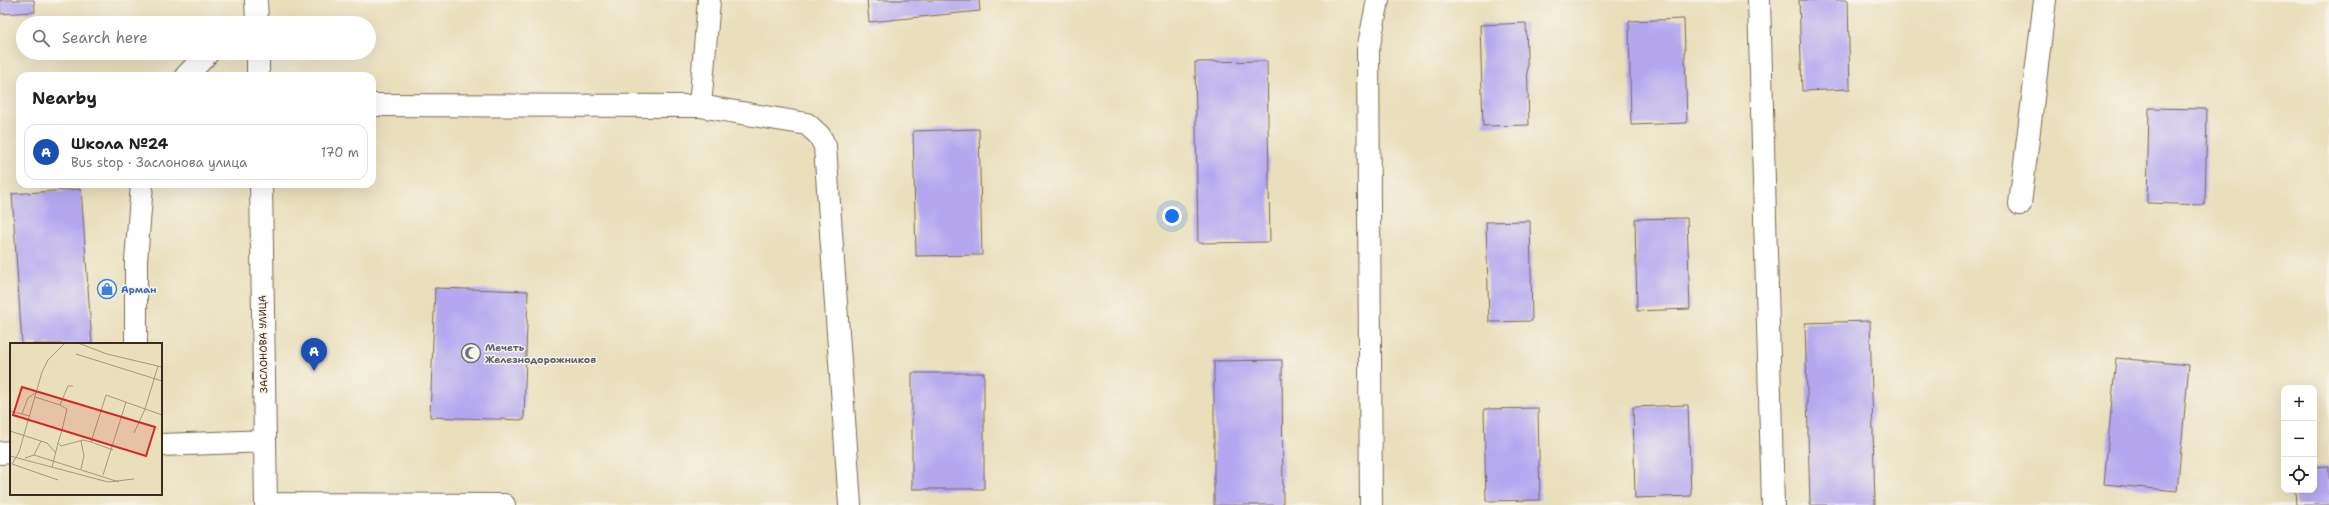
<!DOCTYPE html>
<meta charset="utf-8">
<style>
body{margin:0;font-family:"Shantell Sans",sans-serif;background:#f2f2f2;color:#222}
.controls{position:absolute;right:12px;bottom:12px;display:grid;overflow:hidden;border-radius:8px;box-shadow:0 4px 16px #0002}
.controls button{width:36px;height:36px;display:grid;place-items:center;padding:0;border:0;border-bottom:1px solid #e0e0e0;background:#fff;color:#222;font:20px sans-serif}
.you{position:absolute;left:1172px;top:216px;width:14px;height:14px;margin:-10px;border:3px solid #fff;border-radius:50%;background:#1a73e8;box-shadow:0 0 0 6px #1a73e833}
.badge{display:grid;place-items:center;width:26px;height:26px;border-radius:50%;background:#1f6fb2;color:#fff;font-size:13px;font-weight:700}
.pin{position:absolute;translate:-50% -33px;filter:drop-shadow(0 1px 2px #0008)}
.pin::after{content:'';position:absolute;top:21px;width:14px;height:12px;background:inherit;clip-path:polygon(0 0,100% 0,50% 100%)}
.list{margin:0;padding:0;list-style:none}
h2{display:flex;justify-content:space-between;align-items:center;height:52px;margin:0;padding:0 16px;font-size:17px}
h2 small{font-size:13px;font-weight:400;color:#767676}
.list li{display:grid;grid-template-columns:26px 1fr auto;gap:12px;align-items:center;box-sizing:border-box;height:56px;margin:0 8px 8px;padding:0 8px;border:1px solid #e0e0e0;border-radius:12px}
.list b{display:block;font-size:15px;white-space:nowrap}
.list p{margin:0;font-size:13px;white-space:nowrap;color:#767676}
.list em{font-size:13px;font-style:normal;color:#767676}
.icon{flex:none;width:22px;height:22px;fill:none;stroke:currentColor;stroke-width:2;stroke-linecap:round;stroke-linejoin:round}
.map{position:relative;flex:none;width:2329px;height:505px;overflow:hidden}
.search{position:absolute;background:#fff;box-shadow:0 4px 16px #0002;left:16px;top:16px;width:360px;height:44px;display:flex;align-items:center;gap:10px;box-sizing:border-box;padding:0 14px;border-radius:22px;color:#767676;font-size:15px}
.panel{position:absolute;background:#fff;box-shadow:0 4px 16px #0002;left:16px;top:72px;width:360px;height:116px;border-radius:12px}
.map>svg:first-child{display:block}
.building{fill:#b4a7f0}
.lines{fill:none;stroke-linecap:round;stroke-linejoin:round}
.minor-casing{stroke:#786955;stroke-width:24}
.minor{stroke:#fff;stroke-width:22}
.labels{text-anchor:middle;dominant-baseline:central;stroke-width:3;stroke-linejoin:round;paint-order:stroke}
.shop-label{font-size:10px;font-weight:bold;fill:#366cbe;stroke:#f7f3e8;text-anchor:start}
.street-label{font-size:10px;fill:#3b2a1e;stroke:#f7f3e8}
.worship-label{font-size:10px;font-weight:bold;fill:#5b616d;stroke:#f7f3e8;text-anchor:start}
.inset-road{fill:none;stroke:#a3977c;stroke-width:1}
.view{fill:#d62828;fill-opacity:0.15;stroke:#d62828;stroke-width:2}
.inset-edge{fill:none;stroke:#3b2a1e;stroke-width:2}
</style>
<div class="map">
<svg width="2329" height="505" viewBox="0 0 2329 505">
<rect width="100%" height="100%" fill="#f7f3e8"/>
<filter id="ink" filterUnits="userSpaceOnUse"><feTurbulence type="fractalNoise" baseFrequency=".025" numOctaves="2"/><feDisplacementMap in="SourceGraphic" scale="8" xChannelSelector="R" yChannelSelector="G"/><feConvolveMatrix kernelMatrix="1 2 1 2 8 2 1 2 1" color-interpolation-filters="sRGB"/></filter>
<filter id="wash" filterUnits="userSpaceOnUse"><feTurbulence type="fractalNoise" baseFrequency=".012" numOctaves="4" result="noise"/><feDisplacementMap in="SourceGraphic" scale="16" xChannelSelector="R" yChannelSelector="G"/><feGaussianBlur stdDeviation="0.9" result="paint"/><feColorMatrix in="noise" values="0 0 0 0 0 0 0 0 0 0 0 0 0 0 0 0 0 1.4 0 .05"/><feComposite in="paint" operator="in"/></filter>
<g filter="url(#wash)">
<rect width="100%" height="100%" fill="#e9dfbb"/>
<g id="blocks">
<path class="building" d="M0 0H34L35 12 0 14Z
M867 0H979L980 11 869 22Z
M1799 0H1848L1850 89 1802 91Z
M1684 19 1687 123 1631 125 1629 21Z
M1526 23 1529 125 1483 126 1480 25Z
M1267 61 1270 242 1198 243 1195 62Z
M2149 108 2207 109 2205 205 2147 203Z
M979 129 982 255 916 256 913 131Z
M81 189 92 344H22L12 194Z
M1687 218 1690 309 1637 311 1635 219Z
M1530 221 1532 321 1489 322 1486 222Z
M435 288 528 291 524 420 430 417Z
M1870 321 1875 505H1810L1805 323Z
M2116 358 2189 365 2177 491 2104 484Z
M1282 360 1283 505H1214V361Z
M912 373H984V489H912Z
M1688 405 1691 496 1635 498 1633 407Z
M1538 408 1540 500 1486 501 1484 409Z
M2329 466V505H2296L2295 490H2314V467Z"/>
</g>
</g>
<g filter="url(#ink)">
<use href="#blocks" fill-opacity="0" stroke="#786955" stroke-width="1"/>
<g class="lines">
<defs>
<path id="minor" d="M256 0 257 23
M1759 0 1773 505
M258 53V76
M186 76 208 53
M372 105 700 106 709 0
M700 106 807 124 819 135 825 146 850 505
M261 184 266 505
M2020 204 2045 0
M136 344V261L142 184
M161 445 265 441
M0 453 11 452
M266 504 504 505
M1371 505 1368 50 1378 0"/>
</defs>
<use href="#minor" class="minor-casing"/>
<use href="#minor" class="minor"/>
</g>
</g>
<defs>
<symbol id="shop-ring" viewBox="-11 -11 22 22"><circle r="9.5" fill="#f7f3e8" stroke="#3f7fe0" stroke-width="1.5"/><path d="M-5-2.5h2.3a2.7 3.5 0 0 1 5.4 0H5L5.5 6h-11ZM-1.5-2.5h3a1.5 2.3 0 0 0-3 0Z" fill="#3f7fe0"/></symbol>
<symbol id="mosque-ring" viewBox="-11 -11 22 22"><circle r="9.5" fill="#f7f3e8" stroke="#6b7280" stroke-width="1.5"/><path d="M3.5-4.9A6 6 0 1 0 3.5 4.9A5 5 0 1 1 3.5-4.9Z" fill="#6b7280"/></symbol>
</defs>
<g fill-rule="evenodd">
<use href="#shop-ring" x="96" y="278" width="22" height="22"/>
<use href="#mosque-ring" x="460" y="342" width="22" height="22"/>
</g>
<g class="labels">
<g class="shop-label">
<text x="121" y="289">Арман</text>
</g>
<g class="street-label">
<text transform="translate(263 344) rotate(-91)">ЗАСЛОНОВА УЛИЦА</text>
</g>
<g class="worship-label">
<text x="485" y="347">Мечеть<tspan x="485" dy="12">Железнодорожников</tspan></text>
</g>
</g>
<g transform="translate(10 343)">
<rect width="152" height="152" fill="#e9dfbb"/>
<path class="inset-road" d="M68 0 97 11 152 24M66 11 152 38M25 54 50 62 58 43H63M50 62 57 66 52 87M0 68 20 73M12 71 18 55 27 49M19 77 52 87 48 100 51 103 73 97 81 99M0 88 37 100 46 110M124 90 135 66 148 23M103 107 81 99 96 52 152 72M24 112 31 98M0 113 98 139 124 136M15 115 24 112 109 139M42 124 48 100M71 126 74 113 71 98M93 132 116 59M48 137 2 121 9 109 32 29 38 17 55 0"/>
<path class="view" d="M12 44 145 84 136 113 3 72Z"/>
<rect width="152" height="152" class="inset-edge"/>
</g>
</svg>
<div class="controls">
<button>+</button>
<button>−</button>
<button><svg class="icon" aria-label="locate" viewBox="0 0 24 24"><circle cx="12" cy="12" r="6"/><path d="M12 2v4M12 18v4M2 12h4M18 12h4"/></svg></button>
</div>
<div class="you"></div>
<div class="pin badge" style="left:314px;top:371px;background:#1a4fb4">A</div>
<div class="search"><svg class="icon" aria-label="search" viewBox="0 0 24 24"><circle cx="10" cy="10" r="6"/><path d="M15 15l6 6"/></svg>Search here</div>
<section class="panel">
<h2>Nearby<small></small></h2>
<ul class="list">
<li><span class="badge" style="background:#1a4fb4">A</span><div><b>Школа №24</b><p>Bus stop · Заслонова улица</p></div><em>170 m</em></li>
</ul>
</section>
</div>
